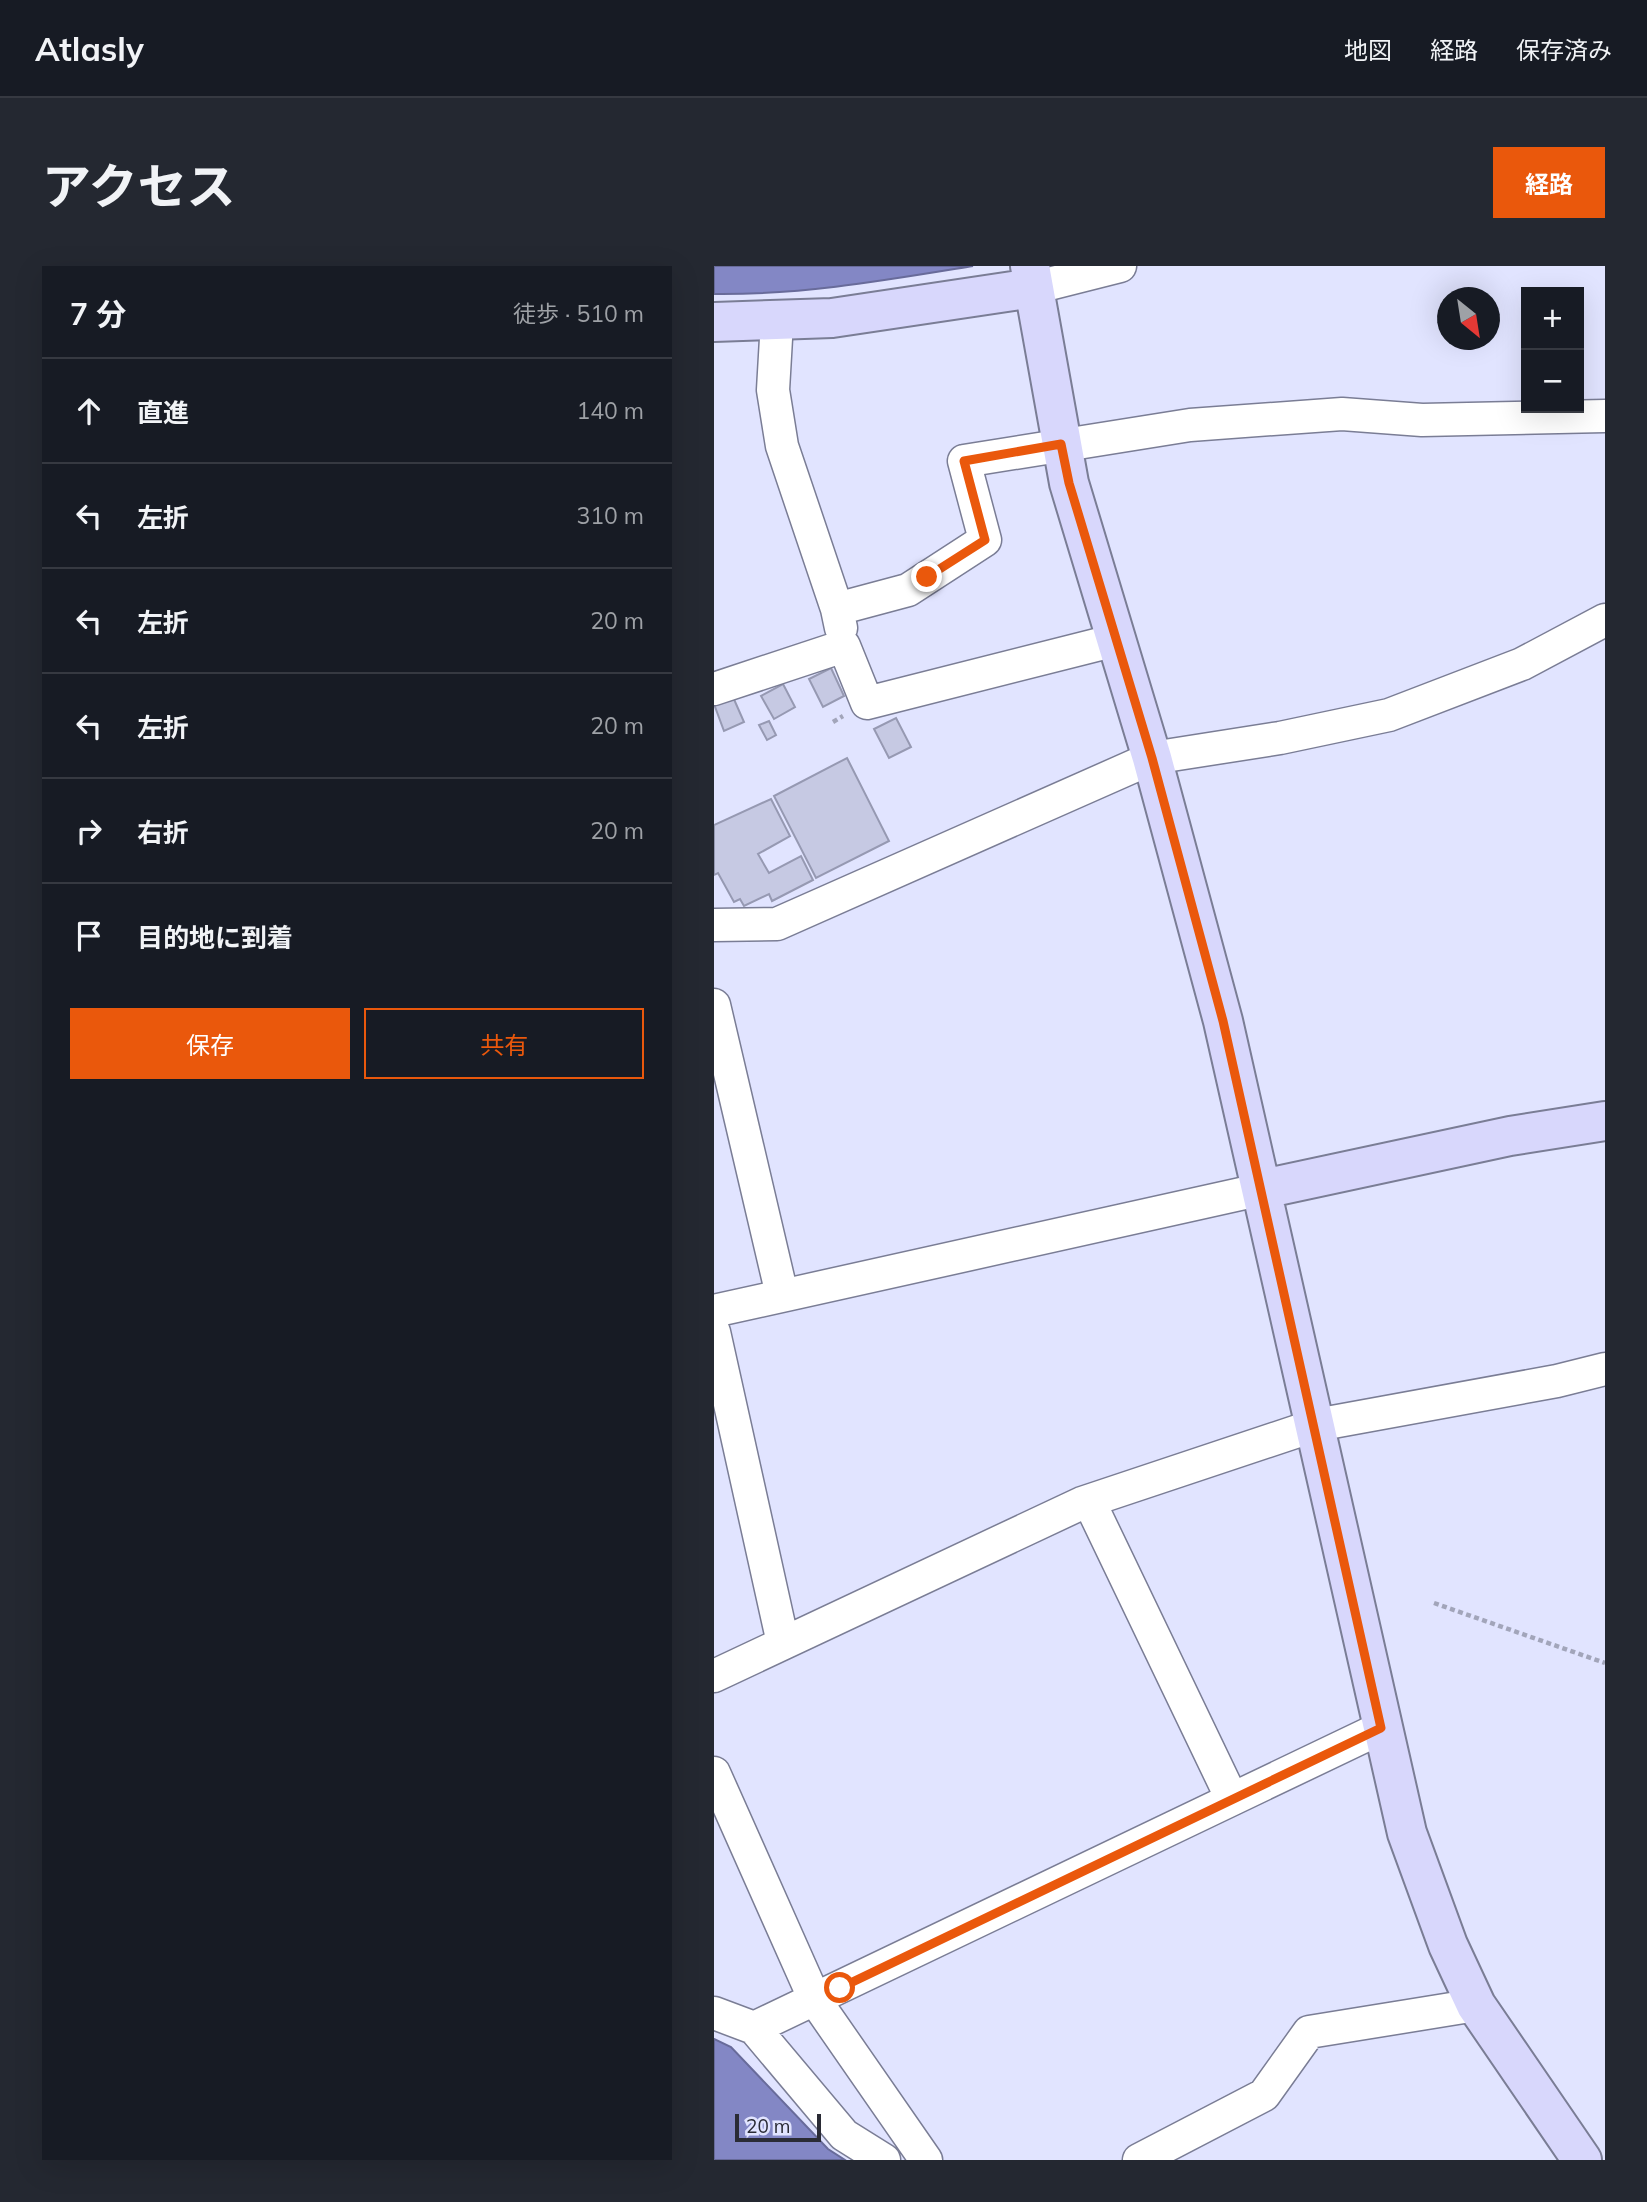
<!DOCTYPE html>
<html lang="ja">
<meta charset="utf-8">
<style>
body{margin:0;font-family:Mulish,"Noto Sans JP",sans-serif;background:#242831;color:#f1f3f6}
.controls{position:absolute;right:21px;top:21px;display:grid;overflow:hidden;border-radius:0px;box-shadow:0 7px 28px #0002}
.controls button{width:63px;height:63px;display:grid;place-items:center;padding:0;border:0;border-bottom:2px solid #363941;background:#171b24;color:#f1f3f6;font:35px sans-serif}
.compass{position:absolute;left:723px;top:21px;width:63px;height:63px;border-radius:50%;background:#171b24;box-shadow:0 7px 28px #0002;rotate:150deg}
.scale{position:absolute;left:21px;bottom:18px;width:86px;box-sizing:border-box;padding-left:7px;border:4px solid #2a2b35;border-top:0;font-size:19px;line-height:24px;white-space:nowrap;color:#2a2b35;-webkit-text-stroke:5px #e1e4ff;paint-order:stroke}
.stop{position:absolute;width:21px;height:21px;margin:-16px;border:5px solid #ea580c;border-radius:50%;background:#fff}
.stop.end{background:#ea580c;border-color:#fff;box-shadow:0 2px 7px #0008}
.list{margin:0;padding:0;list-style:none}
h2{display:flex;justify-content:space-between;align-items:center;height:91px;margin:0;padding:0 28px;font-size:30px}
h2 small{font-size:23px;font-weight:400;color:#9ea1a6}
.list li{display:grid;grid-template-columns:46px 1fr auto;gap:21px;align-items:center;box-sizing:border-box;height:105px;padding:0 28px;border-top:2px solid #363941}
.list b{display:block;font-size:26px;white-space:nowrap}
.list em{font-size:23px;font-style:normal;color:#9ea1a6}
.actions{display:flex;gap:14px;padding:21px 28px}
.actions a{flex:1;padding:16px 0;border:2px solid #ea580c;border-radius:0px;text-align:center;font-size:24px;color:#ea580c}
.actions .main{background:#ea580c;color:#fff}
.icon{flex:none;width:38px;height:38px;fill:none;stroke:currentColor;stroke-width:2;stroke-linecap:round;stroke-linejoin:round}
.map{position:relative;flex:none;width:891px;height:1894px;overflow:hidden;border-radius:0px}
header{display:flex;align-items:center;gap:42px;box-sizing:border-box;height:98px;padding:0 35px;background:#171b24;border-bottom:2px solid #363941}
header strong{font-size:33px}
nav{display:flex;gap:38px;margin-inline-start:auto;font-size:24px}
.intro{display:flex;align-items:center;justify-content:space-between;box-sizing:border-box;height:168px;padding:0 42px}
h1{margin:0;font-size:49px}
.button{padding:18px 32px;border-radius:0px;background:#ea580c;color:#fff;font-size:24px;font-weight:700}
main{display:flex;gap:42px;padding:0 42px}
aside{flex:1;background:#171b24;border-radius:0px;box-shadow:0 7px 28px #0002}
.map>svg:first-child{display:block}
.water{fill:#8387c5;stroke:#686b9a;stroke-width:2}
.building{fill:#c6c9e3;stroke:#9699b2;stroke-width:2}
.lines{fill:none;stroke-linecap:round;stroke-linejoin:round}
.street-casing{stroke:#7a7d95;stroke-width:35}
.secondary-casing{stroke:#7a7d95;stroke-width:42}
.path{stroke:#a2a5ba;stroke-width:4.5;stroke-dasharray:5 3.5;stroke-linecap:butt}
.street{stroke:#fff;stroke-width:32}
.secondary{stroke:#d8d7fc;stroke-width:38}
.route{stroke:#ea580c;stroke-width:9}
</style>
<header>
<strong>Atlasly</strong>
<nav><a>地図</a><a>経路</a><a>保存済み</a></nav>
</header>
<div class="intro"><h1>アクセス</h1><a class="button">経路</a></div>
<main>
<aside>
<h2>7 分<small>徒歩 · 510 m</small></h2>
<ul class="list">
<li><svg class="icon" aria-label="ahead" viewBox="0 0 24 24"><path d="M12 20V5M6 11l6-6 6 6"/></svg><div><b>直進</b></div><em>140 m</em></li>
<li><svg class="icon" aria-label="left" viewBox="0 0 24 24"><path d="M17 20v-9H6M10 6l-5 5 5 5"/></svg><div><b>左折</b></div><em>310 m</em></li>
<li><svg class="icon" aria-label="left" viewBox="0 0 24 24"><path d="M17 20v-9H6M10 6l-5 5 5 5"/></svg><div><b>左折</b></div><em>20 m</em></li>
<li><svg class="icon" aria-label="left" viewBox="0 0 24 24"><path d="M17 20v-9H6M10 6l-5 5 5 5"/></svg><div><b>左折</b></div><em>20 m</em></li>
<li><svg class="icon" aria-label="right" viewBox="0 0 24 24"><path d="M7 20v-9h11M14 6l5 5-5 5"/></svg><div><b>右折</b></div><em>20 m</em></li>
<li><svg class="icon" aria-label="arrive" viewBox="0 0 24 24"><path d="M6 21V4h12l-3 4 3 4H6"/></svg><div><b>目的地に到着</b></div></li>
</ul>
<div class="actions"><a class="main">保存</a><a>共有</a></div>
</aside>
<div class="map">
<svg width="891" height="1894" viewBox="0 0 891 1894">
<rect width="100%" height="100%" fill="#e1e4ff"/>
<path class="water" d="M0 0H259C173 14 88 29 0 28Z
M0 1773 17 1781 114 1883 131 1894H0Z"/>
<path class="building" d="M117 402 130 430 109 441 95 413Z
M69 418 81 441 60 453 47 430Z
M19 431 30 456 10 465 0 438Z
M182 452 197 481 175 492 160 463Z
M55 455 62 469 53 474 45 459Z
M133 492 175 575 102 612 60 530Z
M57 533 76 570 44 588 55 607 87 590 99 614 58 635 55 628 30 640 26 633 20 636 4 607 0 609V559Z"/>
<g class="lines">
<defs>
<path id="street" d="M319 22 406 0
M63 55 59 124 68 180 123 343 127 362
M123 343 194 324 271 274 250 195 476 159 628 148 708 154 891 150
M0 423 130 380 153 437 402 374
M0 659 63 658 438 492 566 472 675 449 808 398 891 354
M0 739 68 1029
M0 1045 549 923
M0 1066 69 1377
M375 1235 518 1533
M0 1410 368 1237 602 1159 843 1115 891 1103
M0 1507 101 1734 212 1894
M0 1747 40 1762 667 1462
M40 1762 130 1869 170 1894
M425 1894 550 1829 595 1766 762 1739"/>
<path id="secondary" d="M316 0 355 217 438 492 509 755 693 1567 734 1679 762 1739 868 1894
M0 56 118 52 319 22
M549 923 796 870 891 855"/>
</defs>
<use href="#street" class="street-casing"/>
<use href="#secondary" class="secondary-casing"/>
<path class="path" d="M119 456 129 450
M720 1337 891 1397"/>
<use href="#street" class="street"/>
<use href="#secondary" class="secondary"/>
</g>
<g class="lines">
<path class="route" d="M126 1722 667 1462 509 755 438 492 355 217 347 178 250 195 271 274 213 311"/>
</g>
</svg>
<div class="controls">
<button>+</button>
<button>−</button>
</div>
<svg class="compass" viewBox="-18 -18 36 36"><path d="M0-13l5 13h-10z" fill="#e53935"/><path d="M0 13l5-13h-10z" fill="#9ea1a6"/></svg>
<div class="scale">20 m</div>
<div class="stop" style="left:126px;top:1722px"></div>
<div class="stop end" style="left:213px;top:311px"></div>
</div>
</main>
